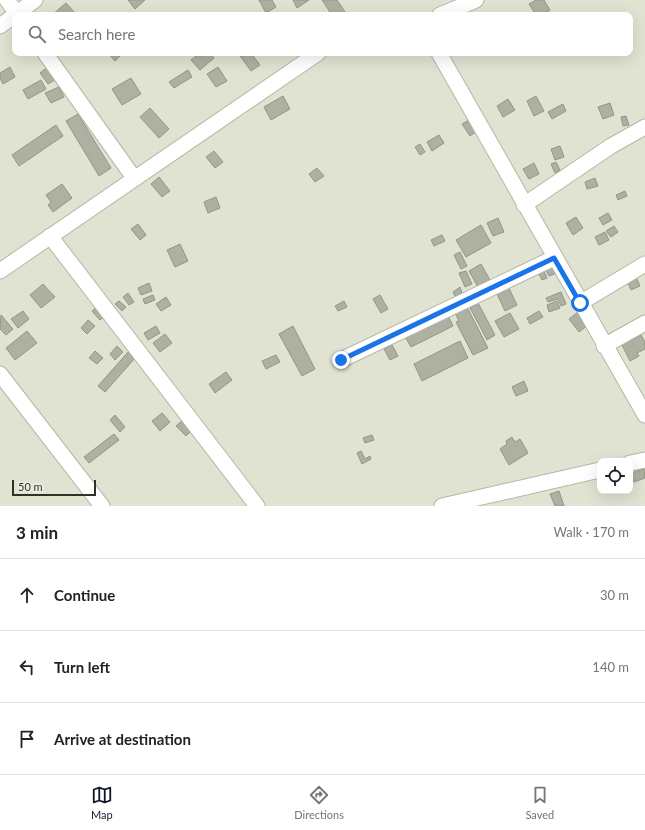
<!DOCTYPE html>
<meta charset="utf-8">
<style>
body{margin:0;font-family:Lato,sans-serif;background:#f6f6f6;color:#222}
.controls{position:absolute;right:12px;bottom:12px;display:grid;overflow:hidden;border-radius:8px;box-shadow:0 4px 16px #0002}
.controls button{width:36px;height:36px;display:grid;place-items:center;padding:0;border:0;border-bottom:1px solid #e0e0e0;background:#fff;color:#222;font:20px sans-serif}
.scale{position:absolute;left:12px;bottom:10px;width:84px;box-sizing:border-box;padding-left:4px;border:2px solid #2f302a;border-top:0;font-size:11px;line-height:14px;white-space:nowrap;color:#2f302a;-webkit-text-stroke:3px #edefdf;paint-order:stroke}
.stop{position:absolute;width:12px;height:12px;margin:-9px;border:3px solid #1a73e8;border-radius:50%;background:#fff}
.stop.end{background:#1a73e8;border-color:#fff;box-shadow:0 1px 4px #0008}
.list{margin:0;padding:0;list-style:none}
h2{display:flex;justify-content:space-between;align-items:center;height:52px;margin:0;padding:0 16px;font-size:17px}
h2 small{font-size:13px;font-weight:400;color:#767676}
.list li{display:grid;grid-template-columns:26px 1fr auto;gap:12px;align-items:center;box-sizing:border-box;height:72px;padding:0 16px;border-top:1px solid #e0e0e0}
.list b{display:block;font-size:15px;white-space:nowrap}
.list em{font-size:13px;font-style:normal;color:#767676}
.icon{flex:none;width:22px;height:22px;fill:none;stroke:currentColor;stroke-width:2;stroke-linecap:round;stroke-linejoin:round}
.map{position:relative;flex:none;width:645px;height:506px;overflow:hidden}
.search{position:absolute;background:#fff;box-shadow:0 4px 16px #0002;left:12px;right:12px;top:12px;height:44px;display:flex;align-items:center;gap:10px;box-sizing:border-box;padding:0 14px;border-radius:8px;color:#767676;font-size:15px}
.sheet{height:268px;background:#fff}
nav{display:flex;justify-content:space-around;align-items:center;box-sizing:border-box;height:56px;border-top:1px solid #e0e0e0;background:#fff;font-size:11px;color:#767676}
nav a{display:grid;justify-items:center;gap:2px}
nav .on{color:#111827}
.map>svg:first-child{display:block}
.building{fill:#aeb0a1;stroke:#939586}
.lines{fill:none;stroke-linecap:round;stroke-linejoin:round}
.minor-casing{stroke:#b4b7a7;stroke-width:17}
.minor{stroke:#fff;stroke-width:15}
.route{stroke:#1a73e8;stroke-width:5}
</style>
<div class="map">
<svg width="645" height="506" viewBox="0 0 645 506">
<rect width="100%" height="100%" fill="#e0e2d2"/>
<path class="building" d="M128 0H145L135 9Z
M259 0H272L276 7 266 13Z
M293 0H309L297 8Z
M322 0H337L347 15H332Z
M536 0H544L550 10 542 15H536L529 4Z
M66 3 75 13 73 15H52Z
M108 53H123L115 61Z
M200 53H210L214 58 200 70 191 60Z
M238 53H251L260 65 251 71Z
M49 66 58 78 48 84 40 73Z
M10 67 15 77 3 84 0 78V73Z
M218 67 227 81 216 87 207 74Z
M188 70 192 77 174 88 169 82Z
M131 78 141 94 122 105 112 89Z
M41 80 46 89 28 99 23 90Z
M59 87 64 97 51 103 45 93Z
M283 96 290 109 271 120 264 107Z
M536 96 544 111 534 116 527 101Z
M508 99 515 110 503 117 497 106Z
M610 103 614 115 603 119 598 107Z
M563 104 566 111 552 119 548 112Z
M150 108 169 129 159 138 140 117Z
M78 114 111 168 99 176 66 121Z
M626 116 629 125 623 126 621 117Z
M469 120 477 131 470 136 462 124Z
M56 125 63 136 19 166 12 155Z
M439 135 444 143 432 151 427 142Z
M420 144 425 152 420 155 415 147Z
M560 146 564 157 555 160 551 149Z
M214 151 223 162 215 168 206 157Z
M556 162 560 170 555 173 551 164Z
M534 163 539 174 529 179 523 169Z
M317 168 324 176 315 182 309 174Z
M159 177 170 191 162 197 151 184Z
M595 178 598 186 587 189 585 182Z
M62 184 72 198 53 212 48 205 51 202 46 195Z
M625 191 627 196 618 200 616 195Z
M216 197 220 208 208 213 204 202Z
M608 213 612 220 603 225 599 218Z
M576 217 583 228 573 235 566 223Z
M498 218 504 232 493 236 487 223Z
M138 224 146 235 140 240 131 229Z
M481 225 491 243 466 257 456 240Z
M614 226 618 232 611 237 606 231Z
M605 232 609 240 599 245 595 237Z
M442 235 445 241 434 246 431 240Z
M180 244 188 261 175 267 167 250Z
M460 252 467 266 461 269 454 255Z
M481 264 490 280 478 287 469 271Z
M553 264 557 273 549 276 545 268Z
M542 267 547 278 542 280 537 270Z
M466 271 472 284 465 287 459 273Z
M636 277 640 286 631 290 627 281Z
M149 283 152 291 141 295 138 288Z
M43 284 55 297 41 308 30 295Z
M507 284 517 305 505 311 495 290Z
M460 287 462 293 455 296 453 292Z
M561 292 566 304 561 306 558 299 548 302 546 298Z
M128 293 134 302 129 305 123 297Z
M153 295 155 300 145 304 143 299Z
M380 295 388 309 381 313 373 299Z
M166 297 171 305 161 311 156 304Z
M119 301 126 307 122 311 115 304Z
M344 301 347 307 338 311 335 306Z
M557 301 560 308 549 312 547 305Z
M478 303 495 335 487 340 470 308Z
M466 305 488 348 473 355 456 322 459 321 454 311Z
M98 306 106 315 100 320 92 311Z
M23 311 29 319 18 328 11 319Z
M539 311 543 317 530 324 527 318Z
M578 312 588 325 579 332 569 319Z
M447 313 453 326 411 347 404 335Z
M510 313 519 329 504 337 495 321Z
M1 315 13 329 6 335 0 329Z
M88 320 95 326 87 334 81 328Z
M156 326 160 333 148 340 144 333Z
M293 326 315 369 302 376 279 334Z
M27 331 37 343 15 360 6 348Z
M165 334 172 343 160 352 153 343Z
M641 335 645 342V349L637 353 639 356 630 361 620 341 628 337 630 341Z
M460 341 468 358 422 381 414 364Z
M392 345 398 356 390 360 384 349Z
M117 346 123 352 115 360 110 354Z
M95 351 103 358 97 364 89 358Z
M129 351 136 357 105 392 98 386Z
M276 355 280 362 266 369 262 361Z
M226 372 232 380 215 393 209 384Z
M524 381 528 391 516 396 512 387Z
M162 413 170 422 160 431 152 421Z
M115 415 125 427 120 432 110 420Z
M185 418 194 428 186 436 176 426Z
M114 434 119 440 89 463 84 457Z
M372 435 374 440 365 443 363 438Z
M512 437 515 442 520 439 528 453 509 465 500 449 507 444 506 441Z
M361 451 365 459 370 456 371 459 362 464 357 453Z
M644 469 645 478 634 482 631 473Z
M559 491 564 506H555L550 494Z"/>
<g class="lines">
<defs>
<path id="minor" d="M7 0 18 15
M440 15 476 0
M0 26 35 0
M45 53 134 178
M439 53 645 415
M524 205 611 146 645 127
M50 236 257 506
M0 271 318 53
M580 303 645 264
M604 346 645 323
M341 360 554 258
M0 374 102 506
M630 463 645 460
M442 506 600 470"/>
</defs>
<use href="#minor" class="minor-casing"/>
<use href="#minor" class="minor"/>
</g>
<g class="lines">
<path class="route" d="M341 360 554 258 580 303"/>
</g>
</svg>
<div class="controls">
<button><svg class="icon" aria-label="locate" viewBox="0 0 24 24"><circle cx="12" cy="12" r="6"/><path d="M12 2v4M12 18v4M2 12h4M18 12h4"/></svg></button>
</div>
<div class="scale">50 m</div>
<div class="stop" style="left:580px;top:303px"></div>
<div class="stop end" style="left:341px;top:360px"></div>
<div class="search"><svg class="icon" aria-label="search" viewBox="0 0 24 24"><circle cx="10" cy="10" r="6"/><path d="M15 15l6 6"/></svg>Search here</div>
</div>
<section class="sheet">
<h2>3 min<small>Walk · 170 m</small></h2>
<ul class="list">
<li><svg class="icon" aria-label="ahead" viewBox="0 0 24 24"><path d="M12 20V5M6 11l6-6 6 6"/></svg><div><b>Continue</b></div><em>30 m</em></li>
<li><svg class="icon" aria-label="left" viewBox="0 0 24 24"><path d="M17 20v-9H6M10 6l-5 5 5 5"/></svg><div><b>Turn left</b></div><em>140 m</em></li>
<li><svg class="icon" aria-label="arrive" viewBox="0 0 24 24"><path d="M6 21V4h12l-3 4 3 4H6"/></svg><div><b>Arrive at destination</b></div></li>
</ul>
</section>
<nav>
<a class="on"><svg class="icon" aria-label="map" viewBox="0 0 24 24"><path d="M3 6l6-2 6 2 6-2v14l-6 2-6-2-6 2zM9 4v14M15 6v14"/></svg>Map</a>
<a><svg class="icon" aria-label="directions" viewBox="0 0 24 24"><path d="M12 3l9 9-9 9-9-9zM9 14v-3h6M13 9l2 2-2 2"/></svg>Directions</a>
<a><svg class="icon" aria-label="saved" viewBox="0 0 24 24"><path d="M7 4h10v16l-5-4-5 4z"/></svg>Saved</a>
</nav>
